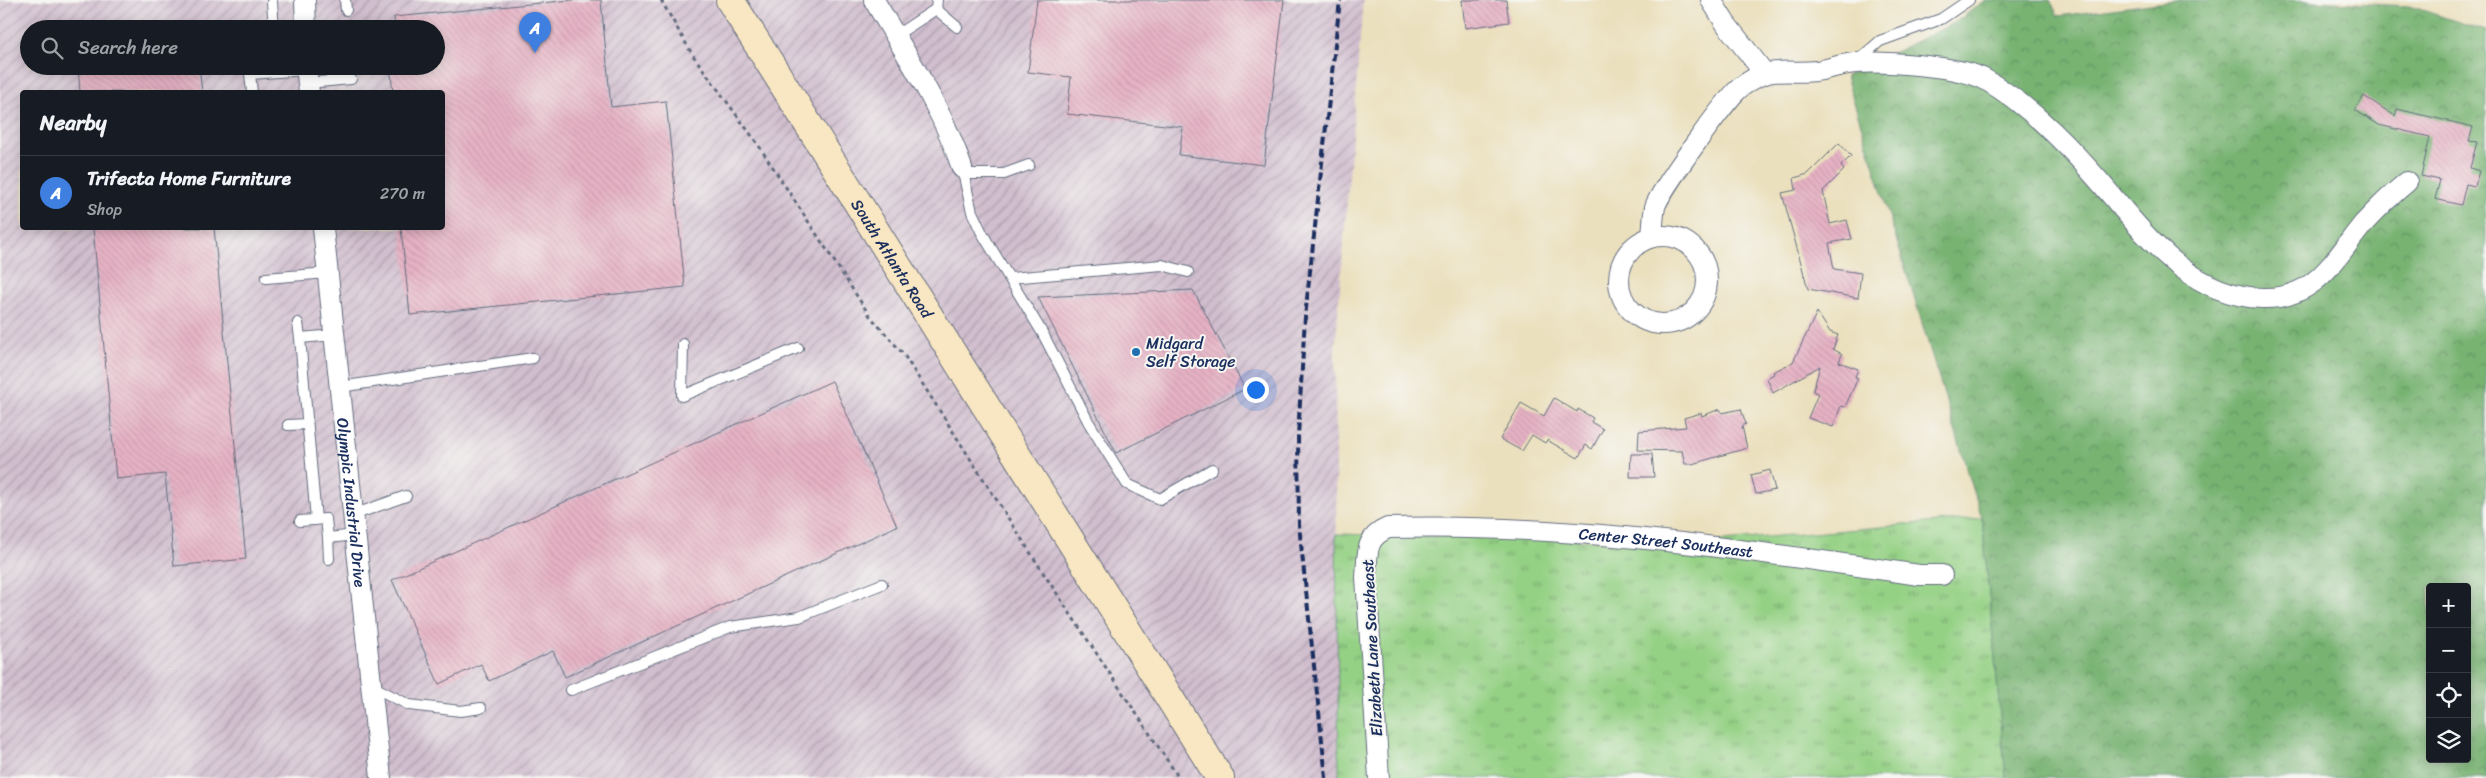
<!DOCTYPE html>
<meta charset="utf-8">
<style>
body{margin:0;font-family:Sriracha,sans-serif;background:#20242c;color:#f1f3f6}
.controls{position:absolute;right:15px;bottom:15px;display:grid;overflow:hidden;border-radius:5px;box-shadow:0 2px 12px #0003}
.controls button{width:45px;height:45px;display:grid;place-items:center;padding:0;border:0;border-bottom:1px solid #363941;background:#171b24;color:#f1f3f6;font:25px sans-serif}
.you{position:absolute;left:1255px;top:389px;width:18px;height:18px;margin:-12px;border:4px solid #fff;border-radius:50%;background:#1a73e8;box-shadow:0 0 0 8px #1a73e833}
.badge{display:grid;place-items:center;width:32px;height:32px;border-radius:50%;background:#db2777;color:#fff;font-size:16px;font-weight:700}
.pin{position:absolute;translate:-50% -41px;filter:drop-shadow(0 1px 2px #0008)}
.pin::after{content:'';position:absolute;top:26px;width:18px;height:15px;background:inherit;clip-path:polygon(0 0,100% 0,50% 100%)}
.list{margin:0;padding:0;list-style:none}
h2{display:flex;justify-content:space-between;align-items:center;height:65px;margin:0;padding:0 20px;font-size:21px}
h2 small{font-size:16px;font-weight:400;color:#9ea1a6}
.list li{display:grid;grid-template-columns:32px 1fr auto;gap:15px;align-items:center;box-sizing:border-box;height:75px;padding:0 20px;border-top:1px solid #363941}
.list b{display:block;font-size:19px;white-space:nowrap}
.list p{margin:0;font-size:16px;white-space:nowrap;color:#9ea1a6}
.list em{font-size:16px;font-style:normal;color:#9ea1a6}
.icon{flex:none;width:28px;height:28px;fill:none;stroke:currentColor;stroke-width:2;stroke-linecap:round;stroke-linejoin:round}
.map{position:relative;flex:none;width:2486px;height:778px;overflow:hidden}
.search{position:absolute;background:#171b24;box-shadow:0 2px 12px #0003;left:20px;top:20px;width:425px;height:55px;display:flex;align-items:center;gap:12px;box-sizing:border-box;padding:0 18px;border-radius:28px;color:#9ea1a6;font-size:19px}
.panel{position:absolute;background:#171b24;box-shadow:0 2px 12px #0003;left:20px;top:90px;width:425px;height:140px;border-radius:5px}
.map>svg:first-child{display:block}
.industrial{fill:url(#industrial-furrows);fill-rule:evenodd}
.grass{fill:url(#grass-tufts);stroke:#588072}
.forest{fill:url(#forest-crowns);stroke:#4a7168;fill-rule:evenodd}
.building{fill:url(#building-back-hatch)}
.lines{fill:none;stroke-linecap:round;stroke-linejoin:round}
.service-casing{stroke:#646d7f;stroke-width:12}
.minor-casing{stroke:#646d7f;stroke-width:22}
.secondary-casing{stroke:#646d7f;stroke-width:30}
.path{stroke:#646d7f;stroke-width:3;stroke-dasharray:4 4;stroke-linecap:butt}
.service{stroke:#fff;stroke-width:10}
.minor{stroke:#fff;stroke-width:20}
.secondary{stroke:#f9e7c3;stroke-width:28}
.rail{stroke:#1b2f5e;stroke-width:4;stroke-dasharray:8 4;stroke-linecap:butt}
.poi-dot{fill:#1f6fb2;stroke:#f6f6f2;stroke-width:2}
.labels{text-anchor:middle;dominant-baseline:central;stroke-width:4;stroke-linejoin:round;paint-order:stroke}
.street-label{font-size:16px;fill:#1b2f5e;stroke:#f6f6f2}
.poi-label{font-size:16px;fill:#1b2f5e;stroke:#f6f6f2;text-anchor:start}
</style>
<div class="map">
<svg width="2486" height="778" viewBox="0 0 2486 778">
<defs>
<pattern id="industrial-furrows" width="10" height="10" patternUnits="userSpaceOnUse" patternTransform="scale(1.25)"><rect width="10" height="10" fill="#d0bdcd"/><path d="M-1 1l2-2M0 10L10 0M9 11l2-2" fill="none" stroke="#a89aaa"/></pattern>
<pattern id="grass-tufts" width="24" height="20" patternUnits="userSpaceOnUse" patternTransform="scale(1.25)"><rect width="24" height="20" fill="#95d185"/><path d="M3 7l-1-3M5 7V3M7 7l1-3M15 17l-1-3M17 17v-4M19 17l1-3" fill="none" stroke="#79aa70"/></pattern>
<pattern id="forest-crowns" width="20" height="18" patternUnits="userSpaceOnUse" patternTransform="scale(1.25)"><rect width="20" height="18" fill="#78b372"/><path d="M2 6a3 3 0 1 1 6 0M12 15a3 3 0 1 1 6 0" fill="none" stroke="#629261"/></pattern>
<pattern id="building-back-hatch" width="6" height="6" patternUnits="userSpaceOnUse" patternTransform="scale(1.25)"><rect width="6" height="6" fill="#e6b2c4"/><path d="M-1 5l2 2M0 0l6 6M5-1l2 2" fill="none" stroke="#c599ab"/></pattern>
</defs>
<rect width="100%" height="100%" fill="#f6f6f2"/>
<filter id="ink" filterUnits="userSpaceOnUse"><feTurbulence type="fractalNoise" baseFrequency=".02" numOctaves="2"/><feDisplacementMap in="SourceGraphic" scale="10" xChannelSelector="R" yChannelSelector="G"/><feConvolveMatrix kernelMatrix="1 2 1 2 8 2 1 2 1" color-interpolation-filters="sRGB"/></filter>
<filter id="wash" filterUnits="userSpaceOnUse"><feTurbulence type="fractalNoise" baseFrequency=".0096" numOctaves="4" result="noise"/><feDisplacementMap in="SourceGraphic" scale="20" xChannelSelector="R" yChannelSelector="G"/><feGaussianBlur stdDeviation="1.12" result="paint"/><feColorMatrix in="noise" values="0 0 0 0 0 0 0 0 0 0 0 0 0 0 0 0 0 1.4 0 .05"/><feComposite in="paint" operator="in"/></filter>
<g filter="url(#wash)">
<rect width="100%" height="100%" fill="#ebe0bd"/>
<path class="industrial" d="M0 0H1363L1335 352 1339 778H0ZM29 29H436V66H29ZM22 92H442V228H22Z"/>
<path class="grass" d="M1982 518 2006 778H1339L1336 534 1700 543Z"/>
<path class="forest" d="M1985 0H2050L2058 16 2182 0H2291L2410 6 2486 31V778H2006L1982 518 1846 76 1956 22ZM2430 587H2467V759H2430Z"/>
<g id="blocks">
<path class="building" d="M572 0H601L611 107 666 101 685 287 410 315 401 228H442V92H393L390 66H436V29H395L394 17Z
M1037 0H1284L1264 165 1179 155 1183 127 1067 114 1071 77 1028 72Z
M1462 0H1506L1509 22 1465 28Z
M78 66H199L202 92H80Z
M2364 96 2395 116 2397 109 2473 127 2469 141 2477 142 2470 168 2479 171 2475 186 2466 184 2461 205 2435 199 2440 180 2421 176 2430 137 2379 125 2355 110Z
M1839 143 1851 156 1841 166 1844 170 1823 191 1830 224 1847 220 1852 239 1829 243 1834 269 1861 273 1858 298 1808 289 1782 193 1796 190 1794 178 1808 174Z
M93 228H214L246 559 174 566 165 474 116 479Z
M1193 290 1245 389 1116 453 1038 297Z
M1817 312 1830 332 1838 335 1833 349 1842 354 1839 362 1858 369 1855 377 1858 378 1845 407 1841 406 1833 427 1808 418 1818 394 1813 391 1820 366 1773 393 1767 378 1774 374 1773 372 1793 362Z
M832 381 897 526 565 677 553 651 489 681 481 664 439 684 392 580Z
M1554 398 1577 412 1578 409 1593 418 1591 422 1603 429 1592 449 1586 445 1578 458 1547 440 1545 443 1532 435 1522 451 1500 439 1521 403 1544 416Z
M1720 409 1722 413 1741 409 1746 424 1742 426 1747 448 1692 464H1685L1682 451 1638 450 1639 431 1686 427 1684 418 1701 413 1702 416Z
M1631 454H1652L1654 477H1630Z
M1770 470 1775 490 1756 494 1751 475Z"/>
</g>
</g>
<g filter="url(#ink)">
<use href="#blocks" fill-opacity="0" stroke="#646d7f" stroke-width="1"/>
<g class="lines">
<defs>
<path id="service" d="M345 0 346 10
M272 2 274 29
M936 9 957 27
M895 36 936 9 937 0
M1857 61 1880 41 1941 19 1969 0
M308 83 351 79
M252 92 250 74 306 70
M962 168 972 212 982 233 1043 334 1089 423 1127 484 1160 499 1212 469
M963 174H1004L1029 165
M266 278 328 273
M1009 278 1162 265 1188 272
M298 323 300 338 335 335
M300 338 316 520
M683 344 682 396 798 348
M340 387 533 358
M288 425 307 424
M353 515 406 496
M300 521 326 519 328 538
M329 559 328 538 356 535
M372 686 409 705 461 711 481 708
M571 690 730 627 799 617 882 584"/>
<g id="minor">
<path d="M305 0 306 29"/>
<path d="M874 0C906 55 942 107 962 168"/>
<path d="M1711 0 1726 24 1765 74"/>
<path d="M306 66 309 92"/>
<path id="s1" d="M323 228 381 778"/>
<circle cx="1663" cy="280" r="44"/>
<path d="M1652 237C1653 227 1653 217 1655 207 1659 192 1728 96 1741 87 1748 82 1759 75 1767 73 1783 70 1800 73 1816 71 1829 69 1842 64 1855 63 1884 61 1962 66 1986 80 2033 108 2071 148 2106 189 2148 239 2192 296 2262 298 2316 300 2334 259 2364 223 2378 208 2391 195 2407 182"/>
<path id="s2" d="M1379 778 1366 577C1368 554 1364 538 1388 528 1566 523 1743 549 1919 575H1942"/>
</g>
<g id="secondary">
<path id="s3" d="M730 0C892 260 1058 518 1220 778"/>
</g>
</defs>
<use href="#service" class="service-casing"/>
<use href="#minor" class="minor-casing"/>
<use href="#secondary" class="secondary-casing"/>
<path class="path" d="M661 0 692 54 757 143 870 316 904 355 1044 574 1179 778"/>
<use href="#service" class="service"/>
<use href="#minor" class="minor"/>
<use href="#secondary" class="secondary"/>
<path class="rail" d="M1326 778 1299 525 1298 436 1305 317 1340 0"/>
</g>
</g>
<circle class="poi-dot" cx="1136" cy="352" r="5"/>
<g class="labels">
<g class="street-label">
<text stroke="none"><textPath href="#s3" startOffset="305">South Atlanta Road</textPath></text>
<text stroke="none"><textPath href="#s1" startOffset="276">Olympic Industrial Drive</textPath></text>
<text stroke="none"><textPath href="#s2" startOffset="538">Center Street Southeast</textPath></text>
<text transform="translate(1372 648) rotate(-93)">Elizabeth Lane Southeast</text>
</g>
<g class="poi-label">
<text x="1146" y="343">Midgard<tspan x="1146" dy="18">Self Storage</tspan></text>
</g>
</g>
</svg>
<div class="controls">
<button>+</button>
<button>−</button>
<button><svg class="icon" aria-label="locate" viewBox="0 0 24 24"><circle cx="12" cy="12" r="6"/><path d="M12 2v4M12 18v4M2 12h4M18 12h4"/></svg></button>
<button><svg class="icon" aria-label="layers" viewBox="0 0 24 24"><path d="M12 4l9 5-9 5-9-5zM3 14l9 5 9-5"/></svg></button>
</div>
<div class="you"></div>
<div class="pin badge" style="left:535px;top:53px;background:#3f7fe0">A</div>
<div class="search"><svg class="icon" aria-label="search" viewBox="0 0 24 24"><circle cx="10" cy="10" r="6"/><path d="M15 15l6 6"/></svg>Search here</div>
<section class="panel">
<h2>Nearby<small></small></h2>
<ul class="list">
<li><span class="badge" style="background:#3f7fe0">A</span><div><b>Trifecta Home Furniture</b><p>Shop</p></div><em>270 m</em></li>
</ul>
</section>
</div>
